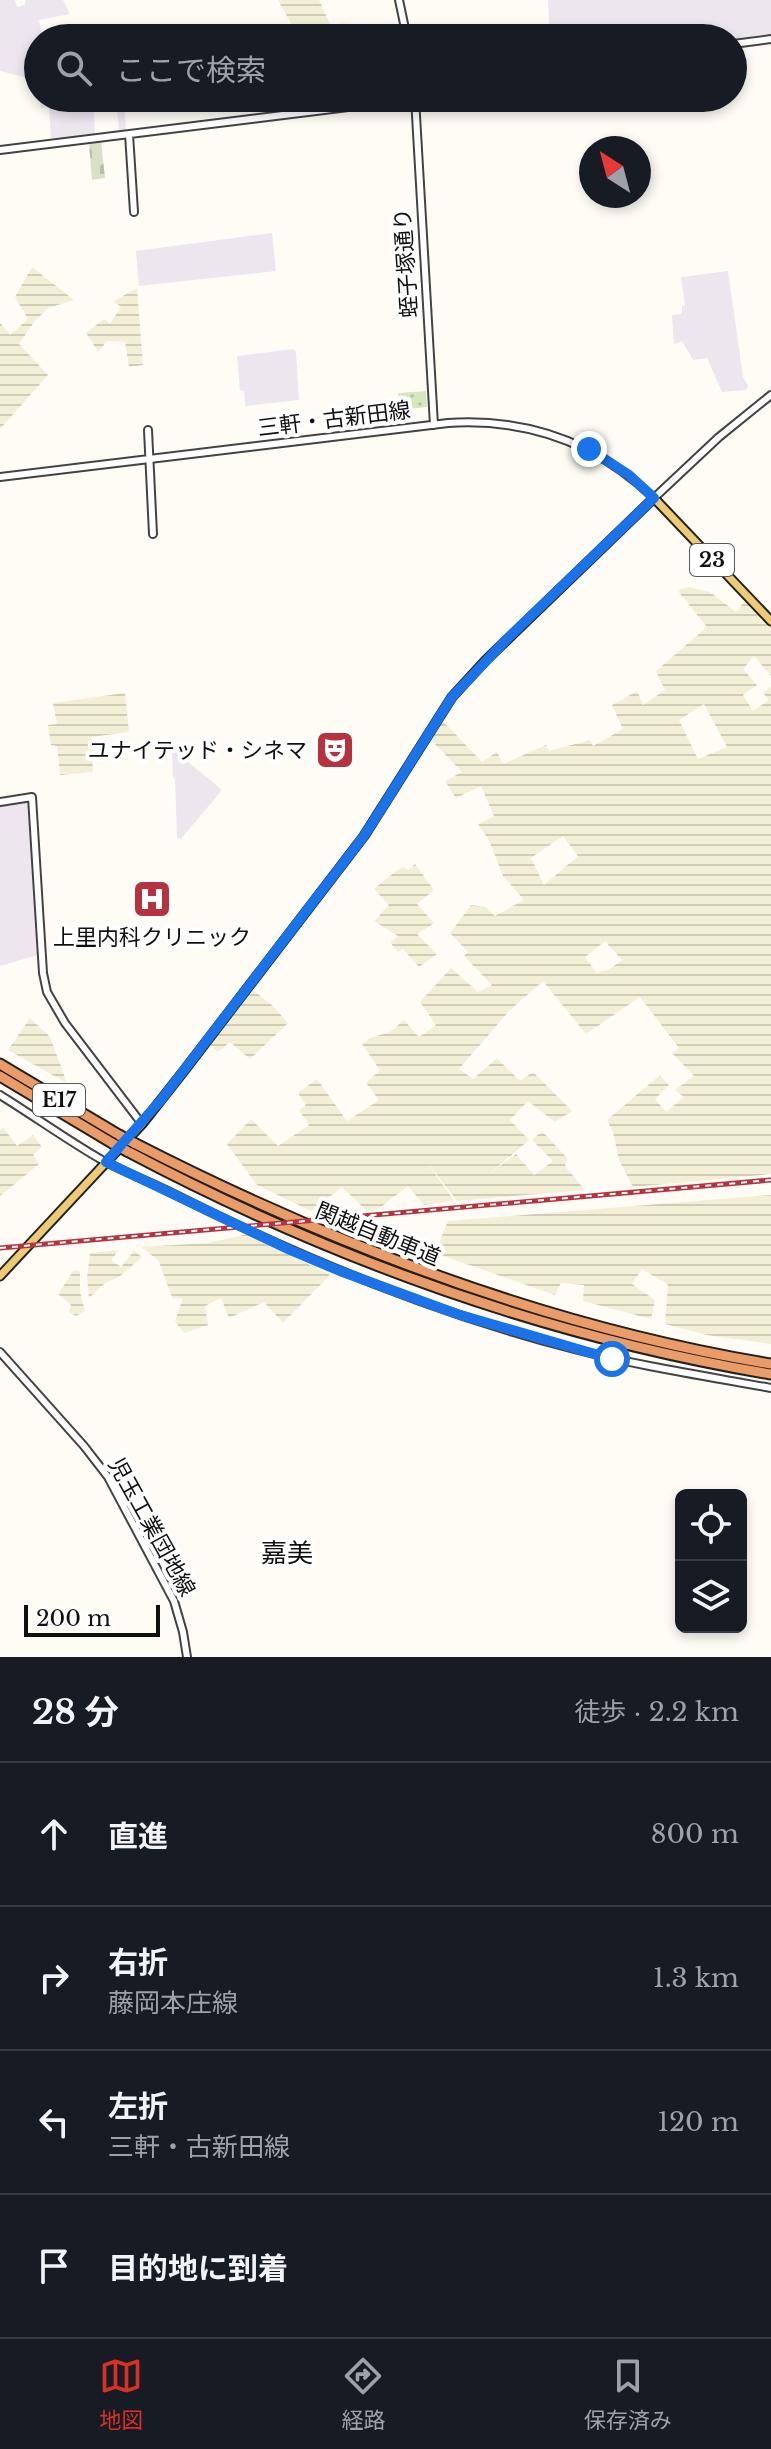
<!DOCTYPE html>
<html lang="ja">
<meta charset="utf-8">
<style>
body{margin:0;font-family:"Libre Baskerville","Noto Sans JP",serif;background:#20242c;color:#f1f3f6}
.controls{position:absolute;right:24px;bottom:24px;display:grid;overflow:hidden;border-radius:12px;box-shadow:0 4px 12px #0003}
.controls button{width:72px;height:72px;display:grid;place-items:center;padding:0;border:0;border-bottom:2px solid #363941;background:#171b24;color:#f1f3f6;font:40px sans-serif}
.compass{position:absolute;left:579px;top:136px;width:72px;height:72px;border-radius:50%;background:#171b24;box-shadow:0 4px 12px #0003;rotate:324deg}
.scale{position:absolute;left:24px;bottom:20px;width:136px;box-sizing:border-box;padding-left:8px;border:4px solid #101010;border-top:0;font-size:22px;line-height:28px;white-space:nowrap;color:#101010;-webkit-text-stroke:6px #fff;paint-order:stroke}
.stop{position:absolute;width:24px;height:24px;margin:-18px;border:6px solid #1a73e8;border-radius:50%;background:#fff}
.stop.end{background:#1a73e8;border-color:#fff;box-shadow:0 2px 8px #0008}
.list{margin:0;padding:0;list-style:none}
h2{display:flex;justify-content:space-between;align-items:center;height:104px;margin:0;padding:0 32px;font-size:34px}
h2 small{font-size:26px;font-weight:400;color:#9ea1a6}
.list li{display:grid;grid-template-columns:52px 1fr auto;gap:24px;align-items:center;box-sizing:border-box;height:144px;padding:0 32px;border-top:2px solid #363941}
.list b{display:block;font-size:30px;white-space:nowrap}
.list p{margin:0;font-size:26px;white-space:nowrap;color:#9ea1a6}
.list em{font-size:26px;font-style:normal;color:#9ea1a6}
.icon{flex:none;width:44px;height:44px;fill:none;stroke:currentColor;stroke-width:2;stroke-linecap:round;stroke-linejoin:round}
.map{position:relative;flex:none;width:771px;height:1657px;overflow:hidden}
.search{position:absolute;background:#171b24;box-shadow:0 4px 12px #0003;left:24px;right:24px;top:24px;height:88px;display:flex;align-items:center;gap:20px;box-sizing:border-box;padding:0 28px;border-radius:44px;color:#9ea1a6;font-size:30px}
.sheet{height:680px;background:#171b24}
nav{display:flex;justify-content:space-around;align-items:center;box-sizing:border-box;height:112px;border-top:2px solid #363941;background:#171b24;font-size:22px;color:#9ea1a6}
nav a{display:grid;justify-items:center;gap:4px}
nav .on{color:#d93025}
.map>svg:first-child{display:block}
.industrial{fill:#ede6ee}
.farmland{fill:url(#farmland-rules);fill-rule:evenodd}
.cemetery{fill:url(#cemetery-stones)}
.park{fill:url(#park-dots)}
.lines{fill:none;stroke-linecap:round;stroke-linejoin:round}
.minor-casing{stroke:#434343;stroke-width:10}
.major-casing{stroke:#212121;stroke-width:11}
.highway-casing{stroke:#212121;stroke-width:13}
.minor{stroke:#fff;stroke-width:6}
.major{stroke:#eeca75;stroke-width:7}
.highway{stroke:#e99c67;stroke-width:9}
.rail-casing{stroke:#b7323f;stroke-width:5}
.rail{stroke:#fff;stroke-width:2;stroke-dasharray:6;stroke-linecap:butt}
.highway-bridge-casing{stroke:#212121;stroke-width:13;stroke-linecap:butt}
.highway-bridge{stroke:#e99c67;stroke-width:9}
.route{stroke:#1a73e8;stroke-width:10}
.labels{text-anchor:middle;dominant-baseline:central;stroke-width:8;stroke-linejoin:round;paint-order:stroke}
.shield{fill:#fff;stroke:#585858;stroke-width:2}
.shield-label{font-size:20px;font-weight:bold;fill:#101010}
.street-label{font-size:22px;fill:#101010;stroke:#fff}
.poi-label{font-size:22px;fill:#101010;stroke:#fff;text-anchor:end}
.quarter-label{font-size:26px;fill:#101010;stroke:#fff}
</style>
<div class="map">
<svg width="771" height="1657" viewBox="0 0 771 1657">
<defs>
<pattern id="farmland-rules" width="6" height="5" patternUnits="userSpaceOnUse" patternTransform="scale(2)"><rect width="6" height="5" fill="#f3efd6"/><path d="M0 2.5h6" fill="none" stroke="#cfccb7"/></pattern>
<pattern id="cemetery-stones" width="16" height="16" patternUnits="userSpaceOnUse" patternTransform="scale(2)"><rect width="16" height="16" fill="#d9e0c6"/><path d="M2 7V4a2 2 0 0 1 4 0v3zM10 15v-3a2 2 0 0 1 4 0v3z" fill="#b9bfa9"/></pattern>
<pattern id="park-dots" width="8" height="8" patternUnits="userSpaceOnUse" patternTransform="scale(2)"><rect width="8" height="8" fill="#d6e7c0"/><path d="M2 2h.1M6 6h.1" fill="none" stroke="#b7c5a4" stroke-width="1.8" stroke-linecap="round"/></pattern>
</defs>
<rect width="100%" height="100%" fill="#fefcf5"/>
<path class="industrial" d="M0 0H15L17 7 25 5 26 0H63L70 14 39 20 43 38H38V74L25 77 0 71Z
M548 0H771V34L733 39 550 38Z
M40 98H124L126 131H119L116 100 93 102 95 134 51 139 49 107 41 108Z
M272 233 276 271 139 286 136 251Z
M728 271 743 377 748 386 746 390 722 392 707 358 693 360 682 341 674 344 672 315 682 314V306H685L681 277Z
M293 349 296 352 299 400 245 406 244 391 240 390 237 356Z
M175 751 222 790 181 839 177 838 175 779 173 777 172 753Z
M28 800 40 948 38 955 0 966V805Z"/>
<path class="farmland" d="M278 0H319L331 26 345 23 349 37 299 38Z
M32 267 74 300 48 308 34 322 19 344 48 375 0 429V323L10 335 28 319 15 297Z
M137 288 143 365 129 367 125 342 107 341 98 352 86 333 104 319 110 324 121 307 114 301Z
M689 587 710 592 736 612 748 597 771 621V676L754 656 743 669 757 685 743 695 753 711 769 700 763 693 771 686V1174L633 1187 619 1160 613 1132 607 1120 660 1075 669 1085 655 1099 666 1112 684 1097 675 1090 694 1076 672 1053 679 1048 640 997 586 1034 543 981 510 1010 459 1069 473 1079 497 1058 520 1081 533 1072 572 1111 555 1122 528 1101 510 1120 529 1140 488 1175 516 1154 534 1175 553 1161 532 1140 542 1131 567 1158 565 1166 585 1190 457 1201 427 1162 454 1201 424 1205 408 1186 377 1210 367 1211 342 1187 311 1211 257 1185 227 1144 251 1119 278 1146 309 1125 299 1110 306 1105 298 1093 317 1079 347 1121 379 1100 366 1083 380 1070 362 1044 370 1038 390 1032 404 1020 419 1037 436 1025 420 1002 451 968 478 992 492 985 464 956 468 952 450 933 471 905 486 907 495 916 524 900 503 876 489 840 478 824 494 816 481 786 456 798 445 781 462 772 428 737 440 718 482 762 497 752 503 764 546 745 549 751 590 740 593 746 623 729 612 705 637 691 643 705 665 690 656 671 707 627 677 590ZM704 704 727 747 698 759 679 720ZM563 836 578 856 544 885 531 858ZM605 941 622 960 610 969 597 973 585 957Z
M125 693 129 732 91 737 93 772 60 775 57 746 51 745 48 725 57 724 53 703Z
M415 864 434 890 417 904 434 923 417 934 437 954 419 967 403 949 398 952 390 942 398 936 374 921 389 905 374 889 396 871 404 867 408 870Z
M249 987 273 1006 288 1023 250 1059 230 1042 218 1052 207 1042Z
M30 1018 50 1037 67 1083 8 1050Z
M3 1127 17 1146 33 1135 42 1147 33 1155 39 1164 0 1196V1130Z
M771 1195V1344L707 1335 665 1324 668 1285 642 1269 632 1284 655 1300 651 1319 583 1301 584 1285 561 1283 555 1295 435 1253 448 1221Z
M248 1234 330 1275 283 1323 264 1302 229 1318 221 1298 205 1306 208 1325 184 1333 175 1321 183 1298 173 1299 158 1260 141 1247 208 1243Z
M119 1250 111 1260 121 1267 134 1251 142 1257 119 1277 105 1283 89 1298 87 1278 90 1253Z
M74 1270 80 1271V1292L85 1311 76 1316 69 1312 71 1305 58 1294Z"/>
<path class="cemetery" d="M101 141 105 178 92 180 89 143Z"/>
<path class="park" d="M426 391 427 407 400 410 398 393Z"/>
<g class="lines">
<defs>
<path id="minor" d="M399 0 407 38
M733 44 771 39
M415 98 434 425
M129 134 134 212
M0 150 421 98
M148 430 153 534
M0 477 448 423C527 418 597 443 654 498L719 437 771 395
M0 802 32 797 43 973 47 992 65 1023 142 1124
M0 1095C34 1116 67 1140 102 1160 124 1172 146 1180 168 1191 298 1257 434 1313 574 1349 639 1366 705 1376 771 1388
M0 1352 84 1446 108 1477 174 1601 183 1632 187 1657"/>
<path id="major" d="M0 1276 142 1124 183 1072 364 836 452 697 486 660 654 498 771 621"/>
<path id="highway" d="M0 1064 119 1135
M0 1076 112 1143
M134 1143C335 1246 547 1327 771 1364
M127 1151C331 1259 543 1336 771 1374"/>
</defs>
<use href="#minor" class="minor-casing"/>
<use href="#major" class="major-casing"/>
<use href="#highway" class="highway-casing"/>
<use href="#minor" class="minor"/>
<use href="#major" class="major"/>
<use href="#highway" class="highway"/>
<defs>
<path id="rail" d="M0 1248 771 1180"/>
</defs>
<use href="#rail" class="rail-casing"/>
<use href="#rail" class="rail"/>
<defs>
<path id="highway-bridge" d="M119 1135 134 1143
M112 1143 127 1151"/>
</defs>
<use href="#highway-bridge" class="highway-bridge-casing"/>
<use href="#highway-bridge" class="highway-bridge"/>
</g>
<g class="lines">
<path class="route" d="M589 449 629 475 654 498 507 639 452 697 364 836 161 1100 106 1162 290 1250 340 1271 457 1314 612 1359"/>
</g>
<defs>
<symbol id="theatre-square" viewBox="-11 -11 22 22"><rect x="-9" y="-9" width="18" height="18" rx="4" fill="#b7323f" stroke="#fff"/><path d="M-5-5.5Q0-4 5-5.5V0Q5 5 0 6Q-5 5-5 0ZM-3.3-2.5H-1v1.5H-3.3ZM1-2.5H3.3v1.5H1ZM-2.8 1Q0 5.5 2.8 1Z" fill="#fff"/></symbol>
<symbol id="hospital-square" viewBox="-11 -11 22 22"><rect x="-9" y="-9" width="18" height="18" rx="4" fill="#b7323f" stroke="#fff"/><path d="M-5-5h3v3.5h4V-5h3V5h-3V1.5h-4V5h-3Z" fill="#fff"/></symbol>
</defs>
<g fill-rule="evenodd">
<use href="#theatre-square" x="313" y="728" width="44" height="44"/>
<use href="#hospital-square" x="130" y="877" width="44" height="44"/>
</g>
<g class="labels">
<g class="shield">
<rect x="690" y="544" width="44" height="32" rx="6"/>
<rect x="33" y="1084" width="52" height="32" rx="6"/>
</g>
<g class="shield-label">
<text x="712" y="560">23</text>
<text x="59" y="1100">E17</text>
</g>
<g class="street-label">
<text transform="translate(406 263) rotate(-94)">蛭子塚通り</text>
<text transform="translate(334 419) rotate(-7)">三軒・古新田線</text>
<text transform="translate(378 1234) rotate(22)">関越自動車道</text>
<text transform="translate(152 1527) rotate(61)">児玉工業団地線</text>
</g>
<g class="poi-label">
<text x="307" y="750">ユナイテッド・シネマ</text>
<text x="152" y="937" text-anchor="middle">上里内科クリニック</text>
</g>
<g class="quarter-label">
<text x="287" y="1553">嘉美</text>
</g>
</g>
</svg>
<div class="controls">
<button><svg class="icon" aria-label="locate" viewBox="0 0 24 24"><circle cx="12" cy="12" r="6"/><path d="M12 2v4M12 18v4M2 12h4M18 12h4"/></svg></button>
<button><svg class="icon" aria-label="layers" viewBox="0 0 24 24"><path d="M12 4l9 5-9 5-9-5zM3 14l9 5 9-5"/></svg></button>
</div>
<svg class="compass" viewBox="-18 -18 36 36"><path d="M0-13l5 13h-10z" fill="#e53935"/><path d="M0 13l5-13h-10z" fill="#9ea1a6"/></svg>
<div class="scale">200 m</div>
<div class="stop" style="left:612px;top:1359px"></div>
<div class="stop end" style="left:589px;top:449px"></div>
<div class="search"><svg class="icon" aria-label="search" viewBox="0 0 24 24"><circle cx="10" cy="10" r="6"/><path d="M15 15l6 6"/></svg>ここで検索</div>
</div>
<section class="sheet">
<h2>28 分<small>徒歩 · 2.2 km</small></h2>
<ul class="list">
<li><svg class="icon" aria-label="ahead" viewBox="0 0 24 24"><path d="M12 20V5M6 11l6-6 6 6"/></svg><div><b>直進</b></div><em>800 m</em></li>
<li><svg class="icon" aria-label="right" viewBox="0 0 24 24"><path d="M7 20v-9h11M14 6l5 5-5 5"/></svg><div><b>右折</b><p>藤岡本庄線</p></div><em>1.3 km</em></li>
<li><svg class="icon" aria-label="left" viewBox="0 0 24 24"><path d="M17 20v-9H6M10 6l-5 5 5 5"/></svg><div><b>左折</b><p>三軒・古新田線</p></div><em>120 m</em></li>
<li><svg class="icon" aria-label="arrive" viewBox="0 0 24 24"><path d="M6 21V4h12l-3 4 3 4H6"/></svg><div><b>目的地に到着</b></div></li>
</ul>
</section>
<nav>
<a class="on"><svg class="icon" aria-label="map" viewBox="0 0 24 24"><path d="M3 6l6-2 6 2 6-2v14l-6 2-6-2-6 2zM9 4v14M15 6v14"/></svg>地図</a>
<a><svg class="icon" aria-label="directions" viewBox="0 0 24 24"><path d="M12 3l9 9-9 9-9-9zM9 14v-3h6M13 9l2 2-2 2"/></svg>経路</a>
<a><svg class="icon" aria-label="saved" viewBox="0 0 24 24"><path d="M7 4h10v16l-5-4-5 4z"/></svg>保存済み</a>
</nav>
